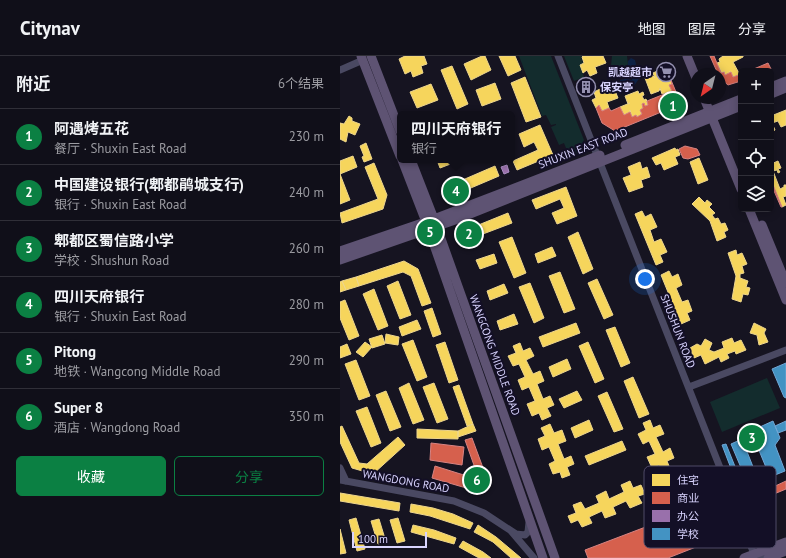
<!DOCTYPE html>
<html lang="zh">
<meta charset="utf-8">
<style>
body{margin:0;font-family:"PT Sans","Noto Sans SC",sans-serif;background:#1e1d26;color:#f1f3f6}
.controls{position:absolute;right:12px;top:12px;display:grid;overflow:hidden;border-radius:6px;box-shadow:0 2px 10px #0003}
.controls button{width:36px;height:36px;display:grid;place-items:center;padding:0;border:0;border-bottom:1px solid #302f38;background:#100f19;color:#f1f3f6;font:20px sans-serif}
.compass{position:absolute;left:350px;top:12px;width:36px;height:36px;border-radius:50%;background:#100f19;box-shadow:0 2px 10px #0003;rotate:215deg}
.scale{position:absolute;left:12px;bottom:10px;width:75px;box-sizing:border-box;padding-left:4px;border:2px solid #d9d4ff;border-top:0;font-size:11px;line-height:14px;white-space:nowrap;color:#d9d4ff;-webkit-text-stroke:3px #130f26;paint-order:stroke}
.you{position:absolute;left:305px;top:223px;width:14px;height:14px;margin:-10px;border:3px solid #fff;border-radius:50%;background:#1a73e8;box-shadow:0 0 0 6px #1a73e833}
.badge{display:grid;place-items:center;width:26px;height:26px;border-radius:50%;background:#0b8043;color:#fff;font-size:13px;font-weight:700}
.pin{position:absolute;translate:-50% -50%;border:2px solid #fff;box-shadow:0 1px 4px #0006}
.popup{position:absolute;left:57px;top:55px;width:118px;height:52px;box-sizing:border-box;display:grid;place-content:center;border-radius:6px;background:#100f19;filter:drop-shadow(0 1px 3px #0005);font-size:13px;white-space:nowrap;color:#9c9ca2}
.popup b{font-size:15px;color:#f1f3f6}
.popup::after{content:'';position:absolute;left:50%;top:100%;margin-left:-8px;border:8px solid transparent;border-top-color:#100f19}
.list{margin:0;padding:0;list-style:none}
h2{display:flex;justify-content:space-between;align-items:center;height:52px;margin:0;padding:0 16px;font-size:17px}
h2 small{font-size:13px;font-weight:400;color:#9c9ca2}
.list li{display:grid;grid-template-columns:26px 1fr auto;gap:12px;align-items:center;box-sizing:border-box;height:56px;padding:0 16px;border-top:1px solid #302f38}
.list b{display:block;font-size:15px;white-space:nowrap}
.list p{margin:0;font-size:13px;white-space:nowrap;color:#9c9ca2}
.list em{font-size:13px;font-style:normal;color:#9c9ca2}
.actions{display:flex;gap:8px;padding:12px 16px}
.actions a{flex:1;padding:9px 0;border:1px solid #0b8043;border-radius:6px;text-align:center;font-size:14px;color:#0b8043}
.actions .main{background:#0b8043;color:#fff}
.icon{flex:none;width:22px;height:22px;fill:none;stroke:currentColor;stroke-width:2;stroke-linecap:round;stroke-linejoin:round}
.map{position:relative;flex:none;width:446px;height:502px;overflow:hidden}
header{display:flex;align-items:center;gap:24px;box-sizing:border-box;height:56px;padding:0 20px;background:#100f19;border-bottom:1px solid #302f38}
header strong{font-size:19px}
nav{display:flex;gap:22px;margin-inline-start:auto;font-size:14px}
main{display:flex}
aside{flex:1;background:#100f19}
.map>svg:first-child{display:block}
.green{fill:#132c2d}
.water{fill:#0d2144}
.homes{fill:#f6d55c;stroke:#edd58d}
.shops{fill:#d6604d;stroke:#d78382}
.offices{fill:#9970ab;stroke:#ac8ec4}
.schools{fill:#4393c3;stroke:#70a6d5}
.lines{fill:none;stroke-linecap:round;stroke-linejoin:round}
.minor{stroke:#4a4962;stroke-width:7}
.major{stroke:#5e5373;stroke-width:9}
.labels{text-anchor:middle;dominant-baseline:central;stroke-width:4;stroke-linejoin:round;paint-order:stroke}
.poi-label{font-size:11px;font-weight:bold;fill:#d9d4ff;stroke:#130f26;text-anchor:end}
.street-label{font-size:11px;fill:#d9d4ff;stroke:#130f26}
.key{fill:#130f26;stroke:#4e4a67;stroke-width:1}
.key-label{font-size:11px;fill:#d9d4ff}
</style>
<header>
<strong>Citynav</strong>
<nav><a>地图</a><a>图层</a><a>分享</a></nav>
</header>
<main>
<aside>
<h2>附近<small>6个结果</small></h2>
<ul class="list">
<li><span class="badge">1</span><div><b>阿遇烤五花</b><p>餐厅 · Shuxin East Road</p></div><em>230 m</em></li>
<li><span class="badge">2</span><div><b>中国建设银行(郫都鹃城支行)</b><p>银行 · Shuxin East Road</p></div><em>240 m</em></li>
<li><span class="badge">3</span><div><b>郫都区蜀信路小学</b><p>学校 · Shushun Road</p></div><em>260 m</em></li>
<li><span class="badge">4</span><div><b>四川天府银行</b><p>银行 · Shuxin East Road</p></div><em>280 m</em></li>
<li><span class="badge">5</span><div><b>Pitong</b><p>地铁 · Wangcong Middle Road</p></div><em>290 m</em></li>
<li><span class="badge">6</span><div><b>Super 8</b><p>酒店 · Wangdong Road</p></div><em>350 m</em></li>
</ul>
<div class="actions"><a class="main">收藏</a><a>分享</a></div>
</aside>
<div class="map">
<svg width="446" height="502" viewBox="0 0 446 502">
<rect width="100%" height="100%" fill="#161421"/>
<path class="green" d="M179 0H211L244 84 235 100 230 102 224 87 219 89 211 71 216 69V68L211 69 206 59 202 60Z
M224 0H243L241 1 243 7 240 9 244 21 234 25Z
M272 0H287L288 8 275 21 273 19 270 20Z
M427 322 440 352 382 376 370 346Z"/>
<path class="water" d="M291 2 295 4 296 8 295 10 302 19C296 25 293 38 281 31L279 27 280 24 286 23 292 24V22L286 20 282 15 288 8V5Z"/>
<path class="homes" d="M65 0H84L87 8 81 10 83 17 73 21 71 15 65 18 59 3Z
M142 0H145L151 14 131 24 124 8Z
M159 0H175L181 14 168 20Z
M243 0H263L266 7 255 11 257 17 250 20 247 14 243 17 240 9 244 7 242 1Z
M383 0H403V1L393 6 400 19 393 21 390 15V17L385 19 384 15 382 17 377 7 380 6 379 3Z
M112 10 128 48 117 53 101 14Z
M322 13 324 19 328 17 332 28 329 29 332 35 322 38 320 32 319 35 311 38 305 22 312 19 315 22 313 17Z
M185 21 201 61 186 66 171 27Z
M155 27 161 43 142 50 136 34Z
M91 28 98 44 77 52 70 36Z
M266 30 268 35 274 32 278 42 267 46 269 52 262 55 259 49 256 52 252 44 256 42 254 36Z
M298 35 299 38 303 36 304 39 302 40 304 44 306 43 308 49 305 50 304 47 302 48 303 52 300 54 302 58 297 61 296 59 292 61 290 54V56L284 59 280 51 290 47 288 48 285 40Z
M446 54V69L441 71 438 65 432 67 435 74 431 76V60Z
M9 60 12 62V65L20 68 15 79 8 76 6 86 0 83V67L4 68Z
M200 69 213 99 177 114 173 105 198 94 194 86 184 91 179 78Z
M26 87 32 103 24 106 22 101 24 100 20 90Z
M335 92 336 94 338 93 340 99 335 101 338 108 324 114 321 107 316 109 312 102Z
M13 100 17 111 0 118V105Z
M359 102 368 124 358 128 350 106Z
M97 104H121L100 112Z
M438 105 441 112 438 113 440 116 438 117 437 114 433 115 440 133 444 131V129H446V140L443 141 446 149 442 151 431 124V108Z
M300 106 302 113 307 111 310 121 301 124 303 131 289 136 283 122 291 119 288 111Z
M34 107 47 139 43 153 2 167 0 157 38 143 25 111Z
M155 110 159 120 119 137 112 134 111 129Z
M0 118 10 144 0 148Z
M226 131 237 160 217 168 212 157 224 152 220 143 196 153 192 144Z
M359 141 365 147 367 144 372 148 369 151 375 157 372 159 375 163 378 162 381 168 385 167 388 174 384 176 386 181 377 185 370 165 352 148Z
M302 155 305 161 311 158 317 171 310 174 314 186 321 183 327 196 320 199 323 206 316 209 295 158Z
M168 157 172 167 135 181 137 186 129 189 126 181 131 172Z
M238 176 253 213 243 218 228 181Z
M172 181 186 217 174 222 159 186Z
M212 191 216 200 198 207 195 198Z
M396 194 397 199 402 197 407 208 402 210 404 217 400 218V222L408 225 406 231 410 232 408 239 403 238 401 246 392 243 396 220 388 197Z
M154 198 157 207 140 213 136 204Z
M64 205 78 213 91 247 82 250 71 220 63 216 19 230 16 221Z
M329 215 332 221 338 218 342 229 336 232 342 246 348 244 352 255 347 257 350 264 341 268 321 219Z
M220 216 235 253 224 257 209 220Z
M16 221 19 230 6 234 2 225Z
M257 223 273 259 264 263 248 227Z
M2 225 6 234 0 236V226Z
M58 225 71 259 60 263 47 230Z
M190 227 204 262 194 267 179 231Z
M164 228 168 237 150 244 147 235Z
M34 233 48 270 38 274 23 238Z
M5 244 19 280 9 284 0 262V246Z
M92 252 101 278 93 281 84 255Z
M174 258 178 268 160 274 157 265Z
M77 264 81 273 62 280 59 271Z
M236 267 240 277 203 291 199 281Z
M414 267 426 273 424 277 428 286 419 289 417 279 410 277Z
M275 271 290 307 281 311 266 274Z
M46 278 59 281 58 289 45 287Z
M42 279 45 288 32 292 29 283Z
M392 282 394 287 401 284 406 294 396 298 395 295 387 298 389 302 381 306 379 301 365 308 361 299 354 302 350 292 357 288 361 290 365 283 372 287 369 294 374 296 384 292 382 286Z
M73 284 87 321 77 325 62 288Z
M25 286 32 291 23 301 16 296Z
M105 286 118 324 109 327 96 289Z
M248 286 264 323 255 327 239 290Z
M180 287 183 295 190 292 194 300 186 304 193 318 200 315 204 325 197 328 203 343 210 340 214 349 207 352 211 360 202 364 199 357 192 360 187 348 195 345 189 331 182 334 178 324 185 321 179 308 173 310 168 300 176 297 173 290Z
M7 288 11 298 0 302V291Z
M227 303 231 313 213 321 209 311Z
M16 304 30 340 19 344 5 308Z
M293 321 309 358 299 362 284 325Z
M69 327 84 364 73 368 59 332Z
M94 327 108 363 97 367 83 331Z
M119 329 133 368 127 370 113 331Z
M46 335 61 371 50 375 36 339Z
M237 335 242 344 224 352 219 343Z
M267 336 283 373 274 376 258 340Z
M27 351 41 387 31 391 16 355Z
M249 364 253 374 235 382 231 372Z
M310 364 313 372 320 369 324 378 316 381 323 396 330 392 334 402 327 405 333 420 340 417 344 427 337 430 341 438 332 441 329 435 322 438 317 426 325 423 319 409 312 412 307 401 315 398 309 385 303 388 298 378 306 374 303 367Z
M133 368 136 375 118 381V375Z
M210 368 214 377 222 374 226 385 218 388 224 403 231 400 234 408 227 411 230 419 222 422 220 416 213 418 209 408 215 405 209 391 202 394 198 383 205 380 201 372Z
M2 370 19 407 27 408 58 381 65 389 33 418 12 412 0 386V371Z
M77 373 118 375V383L77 382Z
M282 385 286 394 249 409 245 400Z
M290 425 293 432 301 429 305 438 298 440 302 447 290 452 286 445 273 451 276 458 265 462 262 455 249 461 252 467 242 471 238 464 231 467 228 460 236 457 233 449 241 446 245 453 259 447 256 440 266 435 269 443 284 436 281 429Z
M0 437 60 447 59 455 0 445Z
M425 439 432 458 427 459 425 453 421 455 424 463 419 465 412 446 417 445 418 449 423 447 420 441Z
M71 448 93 452 113 458 133 467 130 473 90 460 70 456Z
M16 462 25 493 17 495 9 464Z
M58 462 65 485 57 487 50 464Z
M39 463 46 486 38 488 31 465Z
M73 469 94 474 116 482 114 488 71 476Z
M138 469 156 481 181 502H171L153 486 134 476Z
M0 473 6 497 0 498Z
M123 485 143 496 151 502H139L119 491Z"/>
<path class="shops" d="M370 0H374L381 17 384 16 385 19 391 16 393 21 401 18V25L388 29 380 22V18H378Z
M428 7 431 13 427 15H409Z
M326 12 341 48 275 75 262 67 256 52 259 49 262 55 269 52 271 55 280 51 284 59 290 56 292 61 296 59 297 61 302 58 300 54 303 52 302 48 304 47 305 50 308 49 307 45 332 35 329 29 332 28 328 17 324 19 322 13Z
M345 90 357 93 360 99 348 103 343 102 339 93Z
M431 124 442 151H441L431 128Z
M132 382 146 420 133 434 92 422 95 410 127 420 135 412 125 384Z
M91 387 124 391 122 409 90 404Z
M446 425V433L434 438 431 432Z
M345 456 361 489 328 502H248L245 494Z"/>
<path class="offices" d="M167 109 169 116 164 118 161 111Z"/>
<path class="schools" d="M446 307V342L444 341 432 313Z
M433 365 440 382 435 389 445 415 430 421 411 375Z
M446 365V374L438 377 435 370Z
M413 381 416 387 405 391 403 385Z
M402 383 419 426 401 433 396 420 402 414 391 388Z
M386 388 396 413 392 415 382 389Z"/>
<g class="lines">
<path class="minor" d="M218 0 414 498 430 502
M0 14 23 4
M349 331 446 294
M0 412 6 425
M0 424 114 445 144 457 176 478 185 479 188 476 189 466
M171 475 194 502"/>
<path class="major" d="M21 0 60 100
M31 0 60 75
M347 0 356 22
M431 31 446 25
M431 38 446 32
M364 42 401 133
M285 89 401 43
M62 104 86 166 203 502
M71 104 94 163 215 502
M409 153 446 244
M422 169 446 227
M0 195 94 163 260 99
M0 204 115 164 401 50
M404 502 446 486
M428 502 446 495"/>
</g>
<defs>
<symbol id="supermarket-ring" viewBox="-11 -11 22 22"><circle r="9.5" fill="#130f26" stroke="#9591b1" stroke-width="1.5"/><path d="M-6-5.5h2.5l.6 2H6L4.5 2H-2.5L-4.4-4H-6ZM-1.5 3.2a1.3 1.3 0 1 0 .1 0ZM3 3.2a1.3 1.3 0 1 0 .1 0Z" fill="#9591b1"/></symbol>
<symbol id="building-ring" viewBox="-11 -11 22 22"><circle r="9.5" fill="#130f26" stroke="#9591b1" stroke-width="1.5"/><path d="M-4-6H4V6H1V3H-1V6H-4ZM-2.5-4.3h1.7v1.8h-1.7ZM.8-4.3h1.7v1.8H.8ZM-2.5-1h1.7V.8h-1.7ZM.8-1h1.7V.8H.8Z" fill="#9591b1"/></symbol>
</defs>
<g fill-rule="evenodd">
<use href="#supermarket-ring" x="315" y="5" width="22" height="22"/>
<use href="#building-ring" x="235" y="20" width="22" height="22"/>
</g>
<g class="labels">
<g class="poi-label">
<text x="312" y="16">凯越超市</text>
<text x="260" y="31" text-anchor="start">保安亭</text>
</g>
<g class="street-label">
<text transform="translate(243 92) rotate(-21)">SHUXIN EAST ROAD</text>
<text transform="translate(338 275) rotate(69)">SHUSHUN ROAD</text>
<text transform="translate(155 299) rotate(70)">WANGCONG MIDDLE ROAD</text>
<text transform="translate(66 425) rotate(10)">WANGDONG ROAD</text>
</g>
</g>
<rect x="304" y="410" width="132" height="82" rx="6" class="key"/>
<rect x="312" y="418" width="18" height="12" fill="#f6d55c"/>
<rect x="312" y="436" width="18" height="12" fill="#d6604d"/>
<rect x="312" y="454" width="18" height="12" fill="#9970ab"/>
<rect x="312" y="472" width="18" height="12" fill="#4393c3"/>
<g class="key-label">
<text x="337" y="428">住宅</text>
<text x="337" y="446">商业</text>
<text x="337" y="464">办公</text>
<text x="337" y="482">学校</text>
</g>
</svg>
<div class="controls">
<button>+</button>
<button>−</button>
<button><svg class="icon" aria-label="locate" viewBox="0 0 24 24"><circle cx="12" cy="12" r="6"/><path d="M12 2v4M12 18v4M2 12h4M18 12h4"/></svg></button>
<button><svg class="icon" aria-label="layers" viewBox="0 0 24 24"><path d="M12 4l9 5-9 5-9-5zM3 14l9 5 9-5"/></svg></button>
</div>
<svg class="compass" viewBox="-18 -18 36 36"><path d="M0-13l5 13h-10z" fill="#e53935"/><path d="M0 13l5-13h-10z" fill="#9c9ca2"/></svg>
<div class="scale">100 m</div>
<div class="you"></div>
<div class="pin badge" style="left:333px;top:50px">1</div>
<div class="pin badge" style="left:129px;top:178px">2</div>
<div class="pin badge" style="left:412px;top:382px">3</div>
<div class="pin badge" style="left:116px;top:135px">4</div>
<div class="popup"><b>四川天府银行</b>银行</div>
<div class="pin badge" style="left:90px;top:176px">5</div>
<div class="pin badge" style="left:137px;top:424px">6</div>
</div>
</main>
